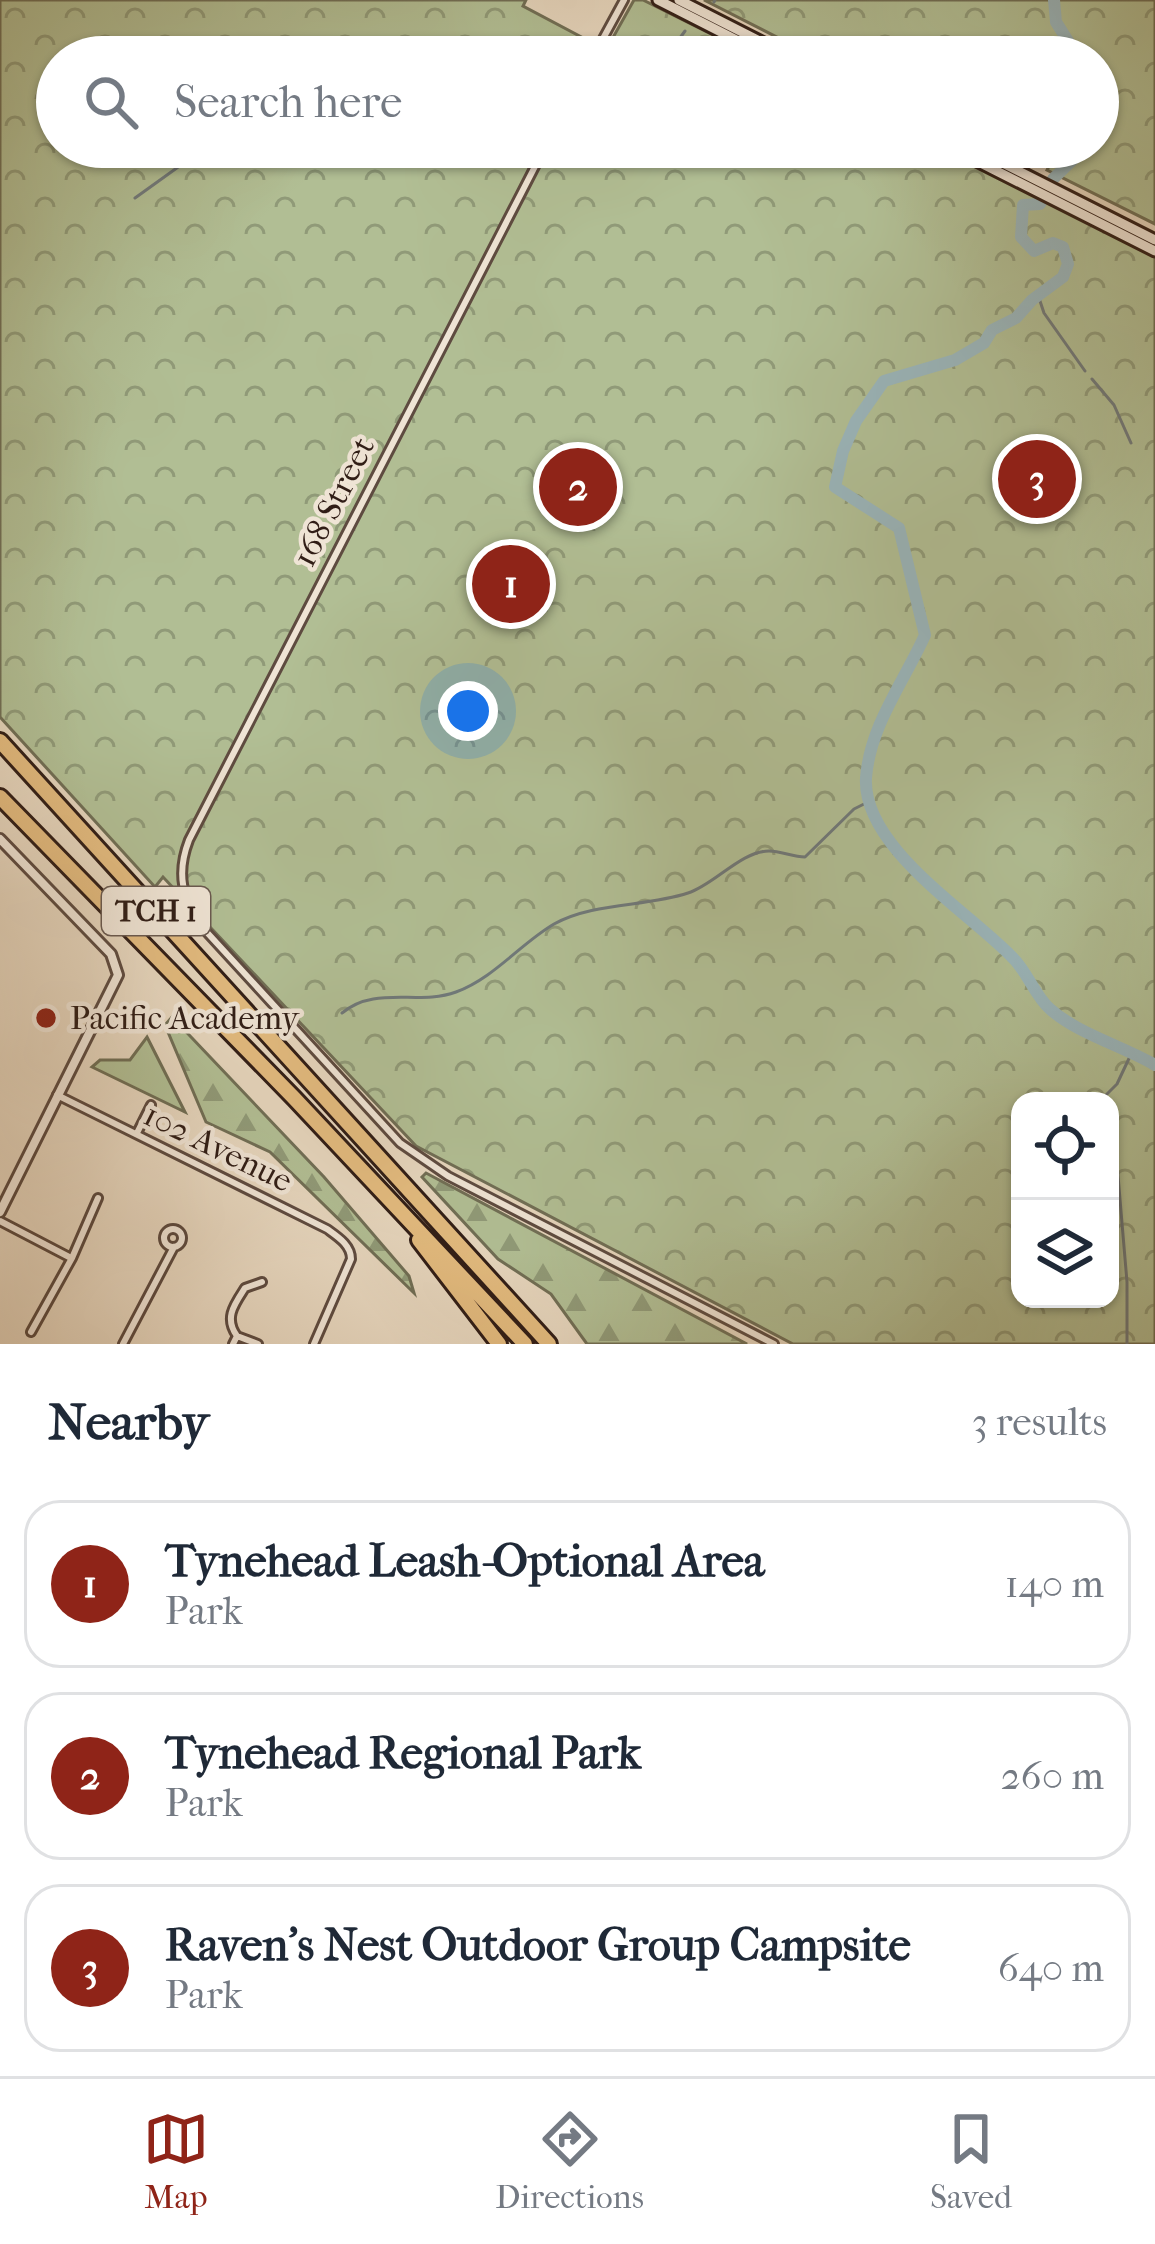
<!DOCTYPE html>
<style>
body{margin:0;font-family:"IM FELL French Canon",serif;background:#f6f6f7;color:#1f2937}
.controls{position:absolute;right:36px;bottom:36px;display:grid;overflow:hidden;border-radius:24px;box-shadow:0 3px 9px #0004}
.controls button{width:108px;height:108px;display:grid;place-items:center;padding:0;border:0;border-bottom:3px solid #e0e1e3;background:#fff;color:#1f2937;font:60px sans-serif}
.you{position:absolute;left:468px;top:711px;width:42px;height:42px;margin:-30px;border:9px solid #fff;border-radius:50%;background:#1a73e8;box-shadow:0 0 0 18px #1a73e833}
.badge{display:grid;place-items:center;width:78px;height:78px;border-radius:50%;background:#8f2418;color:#fff;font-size:39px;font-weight:700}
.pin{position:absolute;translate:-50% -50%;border:6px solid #fff;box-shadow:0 3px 12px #0006}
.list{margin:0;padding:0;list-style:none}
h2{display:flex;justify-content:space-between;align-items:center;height:156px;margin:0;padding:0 48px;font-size:51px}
h2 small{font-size:39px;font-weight:400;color:#747a83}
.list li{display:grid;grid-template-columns:78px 1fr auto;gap:36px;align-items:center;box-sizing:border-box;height:168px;margin:0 24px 24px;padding:0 24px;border:3px solid #e0e1e3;border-radius:36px}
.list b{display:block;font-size:45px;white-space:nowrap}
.list p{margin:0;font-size:39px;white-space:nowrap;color:#747a83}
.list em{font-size:39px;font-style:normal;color:#747a83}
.icon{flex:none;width:66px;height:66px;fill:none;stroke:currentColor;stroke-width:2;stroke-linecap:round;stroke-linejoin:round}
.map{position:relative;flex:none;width:1155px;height:1344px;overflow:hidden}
.search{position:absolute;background:#fff;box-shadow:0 3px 9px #0004;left:36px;right:36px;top:36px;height:132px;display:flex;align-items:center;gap:30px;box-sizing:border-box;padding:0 42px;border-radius:66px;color:#747a83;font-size:45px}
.sheet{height:732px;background:#fff}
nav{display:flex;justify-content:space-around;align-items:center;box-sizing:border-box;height:168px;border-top:3px solid #e0e1e3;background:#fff;font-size:33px;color:#747a83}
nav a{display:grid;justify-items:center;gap:6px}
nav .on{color:#8f2418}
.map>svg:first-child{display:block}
.green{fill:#b1be94;stroke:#706e55;stroke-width:3}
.forest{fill:url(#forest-firs);stroke:#706e55;stroke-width:3}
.park{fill:url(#park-crowns);stroke:#706e55;stroke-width:3;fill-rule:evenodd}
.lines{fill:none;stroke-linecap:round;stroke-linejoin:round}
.stream{stroke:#70797a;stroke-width:3}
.river{stroke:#9ab6bc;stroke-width:12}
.minor-casing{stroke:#5e4b40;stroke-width:12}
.tertiary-casing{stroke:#5e4b40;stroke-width:14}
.secondary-casing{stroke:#301d16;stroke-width:15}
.motorway-casing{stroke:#301d16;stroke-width:20}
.minor{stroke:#efe4d5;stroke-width:6}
.tertiary{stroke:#efe4d5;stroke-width:8}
.secondary{stroke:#efe4d5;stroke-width:9}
.motorway{stroke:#e3bb7f;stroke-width:14}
.poi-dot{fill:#8f2418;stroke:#efe4d5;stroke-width:4.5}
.labels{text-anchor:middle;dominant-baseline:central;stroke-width:9;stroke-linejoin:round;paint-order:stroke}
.shield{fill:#efe4d5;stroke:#69594f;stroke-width:3}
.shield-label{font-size:30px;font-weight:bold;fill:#301d16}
.street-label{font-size:33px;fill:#301d16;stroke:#efe4d5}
.poi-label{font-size:33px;fill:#301d16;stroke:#efe4d5;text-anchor:start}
</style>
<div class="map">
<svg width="1155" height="1344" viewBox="0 0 1155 1344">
<defs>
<pattern id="forest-firs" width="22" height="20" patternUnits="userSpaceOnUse" patternTransform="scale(3)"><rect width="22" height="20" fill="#b1be94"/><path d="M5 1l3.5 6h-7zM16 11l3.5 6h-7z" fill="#909a78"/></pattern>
<pattern id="park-crowns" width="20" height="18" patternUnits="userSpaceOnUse" patternTransform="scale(3)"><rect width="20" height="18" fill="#b1be94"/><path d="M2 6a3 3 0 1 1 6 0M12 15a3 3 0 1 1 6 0" fill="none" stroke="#909a78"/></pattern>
</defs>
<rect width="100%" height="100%" fill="#e6d6be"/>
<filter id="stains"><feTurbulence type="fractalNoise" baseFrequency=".00167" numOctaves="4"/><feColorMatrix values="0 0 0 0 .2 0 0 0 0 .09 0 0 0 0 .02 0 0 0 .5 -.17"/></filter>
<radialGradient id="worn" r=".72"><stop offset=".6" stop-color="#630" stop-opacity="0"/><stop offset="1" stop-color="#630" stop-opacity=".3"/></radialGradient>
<path class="green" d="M147 1037 185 1112 92 1067 100 1060H130Z"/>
<path class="forest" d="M172 1017 324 1177 409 1276 414 1293 270 1152 206 1122 165 1025Z
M426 1173 747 1344H587L551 1294 498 1259 422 1177Z"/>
<path class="park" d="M0 0H526L523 6 606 50 634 0H643L757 57H57V147H940L1155 256V1344H793L416 1146 163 877 155 887 0 717ZM1020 1101H1110V1299H1020Z
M704 0H1155V224L1047 170 1059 147H1098V57H816Z"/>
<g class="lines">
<path class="stream" d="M714 2 715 0
M666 57 685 31
M135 198 206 147
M1038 295 1044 313 1085 371
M1092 379 1114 405 1131 443
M342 1013C375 985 419 1006 456 992 494 978 520 944 554 924 594 902 646 907 688 893 714 885 741 851 769 851 781 851 793 857 805 857L854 809 868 802
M1100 1101 1117 1084 1132 1052
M1110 1150 1117 1164 1127 1282V1344"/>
<path class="river" d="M1054 0 1056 22 1078 57
M1098 82C1110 99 1110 116 1098 134
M1086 147 1053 179 1040 204 1023 205 1021 237 1034 251 1053 243 1063 247 1068 264 1063 277 1032 300 1016 318 992 330 984 343 955 360 884 381 856 421 843 451 835 487 899 528 925 635C904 682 870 725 866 778 862 847 969 912 1013 958 1028 973 1035 996 1050 1009 1078 1034 1123 1046 1155 1065"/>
<defs>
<path id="minor" d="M593 57 624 0
M545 147 189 840C176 874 182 897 202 927L400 1143 448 1176 774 1344
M57 1095 327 1229C338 1237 351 1245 351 1259L314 1344
M137 1133 151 1105
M0 1221 71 1258
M164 1238a9 9 0 1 1 18 0a9 9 0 1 1-18 0Z
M31 1332 72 1258 98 1198
M237 1336 258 1344
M123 1344 174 1247
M233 1344 237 1336C224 1318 234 1305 245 1288L262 1282"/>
<path id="tertiary" d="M0 839 111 954 118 975 0 1212"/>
<path id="secondary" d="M658 0 770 57
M679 0 791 57
M949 147 1155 251
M971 147 1155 240"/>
<path id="motorway" d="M0 741 549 1344
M0 797 294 1098 525 1344
M419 1240 499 1344"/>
</defs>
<use href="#minor" class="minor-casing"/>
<use href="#tertiary" class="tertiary-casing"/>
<use href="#secondary" class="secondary-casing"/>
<use href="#motorway" class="motorway-casing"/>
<use href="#minor" class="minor"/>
<use href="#tertiary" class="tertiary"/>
<use href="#secondary" class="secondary"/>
<use href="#motorway" class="motorway"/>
</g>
<circle class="poi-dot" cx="46" cy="1018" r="12"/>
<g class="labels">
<rect class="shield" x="102" y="887" width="108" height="48" rx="9"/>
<g class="shield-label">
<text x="156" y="911">TCH 1</text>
</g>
<g class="street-label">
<text transform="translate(334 502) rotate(-63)">168 Street</text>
<text transform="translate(218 1148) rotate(26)">102 Avenue</text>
</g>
<g class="poi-label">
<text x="70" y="1018">Pacific Academy</text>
</g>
</g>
<rect width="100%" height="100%" filter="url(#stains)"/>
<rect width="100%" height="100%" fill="url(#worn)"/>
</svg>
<div class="controls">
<button><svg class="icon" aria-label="locate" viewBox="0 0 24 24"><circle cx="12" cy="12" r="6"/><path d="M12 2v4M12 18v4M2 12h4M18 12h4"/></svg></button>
<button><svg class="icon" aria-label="layers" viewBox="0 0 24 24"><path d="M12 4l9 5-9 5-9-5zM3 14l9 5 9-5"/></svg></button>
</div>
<div class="you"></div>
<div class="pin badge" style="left:511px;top:584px">1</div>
<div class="pin badge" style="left:578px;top:487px">2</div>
<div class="pin badge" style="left:1037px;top:479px">3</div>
<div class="search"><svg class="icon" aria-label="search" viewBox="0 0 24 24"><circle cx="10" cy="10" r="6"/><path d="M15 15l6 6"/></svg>Search here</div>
</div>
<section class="sheet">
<h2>Nearby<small>3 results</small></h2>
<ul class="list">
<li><span class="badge">1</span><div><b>Tynehead Leash-Optional Area</b><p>Park</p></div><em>140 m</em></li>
<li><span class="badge">2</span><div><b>Tynehead Regional Park</b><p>Park</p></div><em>260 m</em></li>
<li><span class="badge">3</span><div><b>Raven's Nest Outdoor Group Campsite</b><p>Park</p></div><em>640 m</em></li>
</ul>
</section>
<nav>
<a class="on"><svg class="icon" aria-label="map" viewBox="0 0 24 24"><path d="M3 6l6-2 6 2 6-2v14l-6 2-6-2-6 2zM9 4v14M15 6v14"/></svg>Map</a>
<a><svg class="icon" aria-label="directions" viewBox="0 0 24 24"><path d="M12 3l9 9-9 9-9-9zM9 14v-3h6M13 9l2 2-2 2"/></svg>Directions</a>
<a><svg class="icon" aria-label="saved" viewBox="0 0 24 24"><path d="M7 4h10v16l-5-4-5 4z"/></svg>Saved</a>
</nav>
